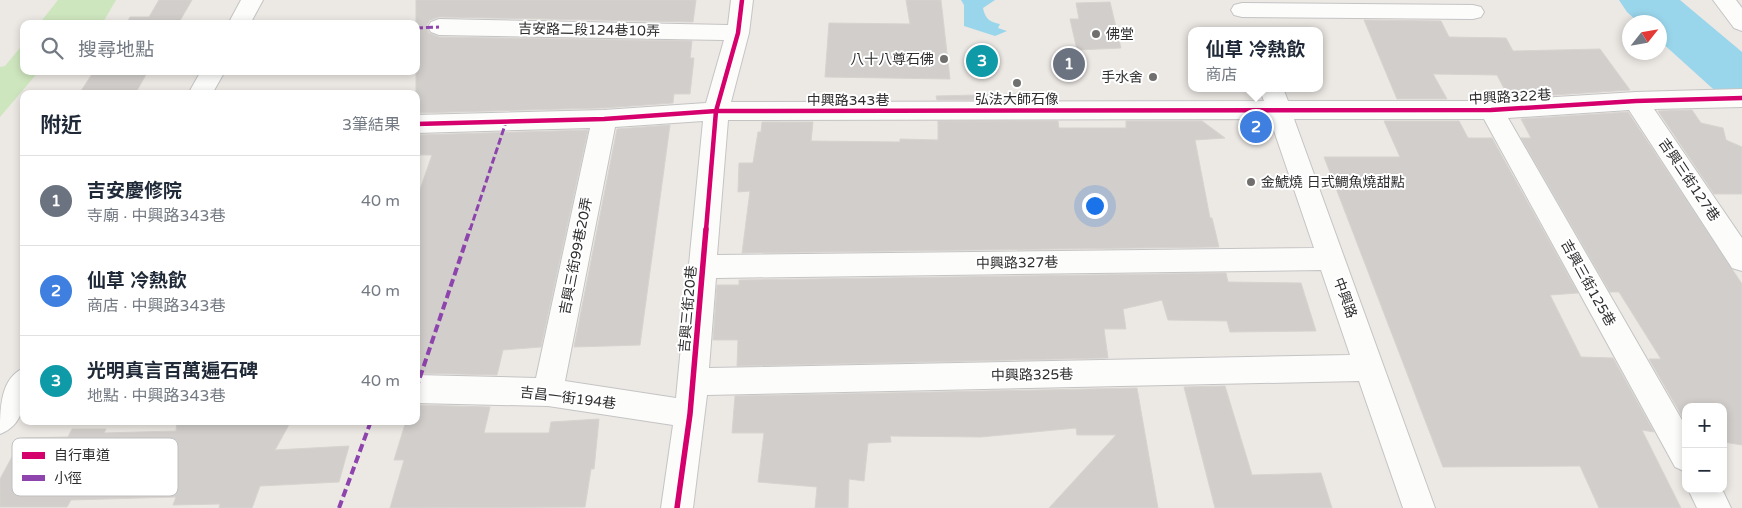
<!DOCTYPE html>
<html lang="zh-TW">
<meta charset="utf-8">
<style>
body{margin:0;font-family:"Varela Round","Noto Sans TC",sans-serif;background:#f6f6f7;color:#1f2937}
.controls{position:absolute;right:15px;bottom:15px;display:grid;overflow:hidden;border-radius:10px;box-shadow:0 2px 8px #0003}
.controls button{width:45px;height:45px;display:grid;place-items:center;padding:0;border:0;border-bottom:1px solid #e0e1e3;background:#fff;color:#1f2937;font:25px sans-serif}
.compass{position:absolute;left:1622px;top:15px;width:45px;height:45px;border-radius:50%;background:#fff;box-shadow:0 2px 8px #0003;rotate:59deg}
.you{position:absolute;left:1094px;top:205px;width:18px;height:18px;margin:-12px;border:4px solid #fff;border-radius:50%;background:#1a73e8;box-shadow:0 0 0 8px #1a73e833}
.badge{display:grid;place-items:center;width:32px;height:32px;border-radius:50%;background:#0f766e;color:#fff;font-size:16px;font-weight:700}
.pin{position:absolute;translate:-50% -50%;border:2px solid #fff;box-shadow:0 1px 5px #0006}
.popup{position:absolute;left:1188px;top:27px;width:135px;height:65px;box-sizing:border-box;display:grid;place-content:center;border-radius:10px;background:#fff;filter:drop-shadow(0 1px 4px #0005);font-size:16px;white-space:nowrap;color:#747a83}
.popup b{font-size:19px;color:#1f2937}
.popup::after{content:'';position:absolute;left:50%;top:100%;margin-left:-10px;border:10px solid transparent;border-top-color:#fff}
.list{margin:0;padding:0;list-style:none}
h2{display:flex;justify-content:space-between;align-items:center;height:65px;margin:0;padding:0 20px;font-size:21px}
h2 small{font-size:16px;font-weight:400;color:#747a83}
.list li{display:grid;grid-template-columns:32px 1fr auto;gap:15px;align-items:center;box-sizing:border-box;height:90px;padding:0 20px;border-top:1px solid #e0e1e3}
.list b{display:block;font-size:19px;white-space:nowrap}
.list p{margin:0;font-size:16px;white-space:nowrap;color:#747a83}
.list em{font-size:16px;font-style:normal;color:#747a83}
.icon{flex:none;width:28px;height:28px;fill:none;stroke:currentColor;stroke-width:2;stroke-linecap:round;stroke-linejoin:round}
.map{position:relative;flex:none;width:1742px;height:508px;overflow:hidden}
.search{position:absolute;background:#fff;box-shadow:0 2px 8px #0003;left:20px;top:20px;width:400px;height:55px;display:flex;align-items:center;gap:12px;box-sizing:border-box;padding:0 18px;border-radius:10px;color:#747a83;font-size:19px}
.panel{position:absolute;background:#fff;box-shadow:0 2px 8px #0003;left:20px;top:90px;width:400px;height:335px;border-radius:10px}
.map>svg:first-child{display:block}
.green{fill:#cee6be}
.water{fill:#99d6ec}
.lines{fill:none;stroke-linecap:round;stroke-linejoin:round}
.river{fill:#99d6ec;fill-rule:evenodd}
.building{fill:#d1cecb;stroke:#d7d4d0}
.minor-casing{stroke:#c5c4c5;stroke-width:2}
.minor{fill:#fcfcfb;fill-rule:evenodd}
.quiet-far1{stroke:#8e44ad;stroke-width:3;stroke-dasharray:7 3;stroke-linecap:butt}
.quiet{stroke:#8e44ad;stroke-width:4;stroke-dasharray:8 4;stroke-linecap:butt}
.cycleway-far1-casing{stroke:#fff;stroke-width:7}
.cycleway-casing{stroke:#fff;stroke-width:9}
.cycleway-far1{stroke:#d6006c;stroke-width:4.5}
.cycleway{stroke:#d6006c;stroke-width:5.5}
.poi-dot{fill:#706f6e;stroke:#fff;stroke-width:2}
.labels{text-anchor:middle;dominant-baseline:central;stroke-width:4;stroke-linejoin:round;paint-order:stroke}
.street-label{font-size:14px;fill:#2e2e2e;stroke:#fff}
.poi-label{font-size:14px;fill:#2e2e2e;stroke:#fff;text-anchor:start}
.key{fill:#fff;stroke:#c0c0c0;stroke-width:1}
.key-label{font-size:14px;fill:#2e2e2e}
</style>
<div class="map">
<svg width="1742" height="508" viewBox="0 0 1742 508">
<rect width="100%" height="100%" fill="#ece8e4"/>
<path class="green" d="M58 0H116L102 24H39Z
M24 43V71H39L0 117V67L5 66Z"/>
<path class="water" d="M961 0H995L983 8C985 19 990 22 1000 24L998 28 1007 31 995 36 964 26V5Z"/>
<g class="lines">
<path class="river" d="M1619 0H1680L1742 52V103L1722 97 1660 41V22H1638L1627 12Z"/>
</g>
<path class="building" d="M159 0H192L178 24H126L130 17H149Z
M416 0H696L693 22 439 17 430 20 426 26 429 33 439 37 692 41 690 58H694L690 94H674L673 103 604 108 416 113Z
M906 0H941L950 79 825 77 829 23 910 24Z
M1110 2 1121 48 1077 50 1070 19H1079L1076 3Z
M1364 20 1441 21 1449 37 1506 38 1513 51 1600 49 1630 90 1509 98 1497 75 1433 74 1447 99H1397Z
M94 71H148L135 94H79Z
M1052 93 1053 100H937L936 96Z
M1692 110 1701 123 1723 128 1726 140 1742 147V194H1714L1658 111Z
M1628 112 1742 284V445L1723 442V407H1686V423L1649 359H1661L1619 292H1610L1521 138H1531L1521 119Z
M938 121H1058L1059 128H1126V121H1202L1225 138 1195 140 1210 218H1212L1219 247 742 253 750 191 738 192 739 163H753L758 132H761L762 122H813L811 141 900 142V139L938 140Z
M1384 121H1459L1468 138H1492L1578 293 1550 295 1581 357 1613 358 1654 432 1642 430 1681 508H1599L1580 466 1443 467 1324 157H1400Z
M670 125 640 345 574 347 617 129Z
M588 130 541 347 503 350 497 375 416 373V201L432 155H416V135Z
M1226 273 1228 282 1301 283 1316 331 1230 332 1227 321 1168 320 1162 300 1123 309 1126 329H1104L1108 358 737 366 738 340H713L717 285H739V280Z
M1225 386 1252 475 1321 473 1332 508H1215L1184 387Z
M1137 388 1158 508H1049L1116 435H1077L1076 428 981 437 890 436 891 442 868 443 864 481 849 479 848 508H815L817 487 758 482 764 433H732L735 396Z
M416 405 490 407 484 433H549L551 422 599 419 594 469H591L585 507 390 508 404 460H394L406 421H416Z
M177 421H291L275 450 349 446 339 482 260 486 252 508H219L220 504 173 505 176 497 71 500 67 507H0V479L22 438 68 437 72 429H106L104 433 176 431Z"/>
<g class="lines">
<defs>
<path id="minor" d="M241 0H263L250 24H228Z
M731 0H753L749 33 731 102 1264 101 1259 88H1283L1288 101H1491L1636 92 1742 89V107L1654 109 1742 238V271L1732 268 1629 110 1508 118 1686 427V472L1675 467 1484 119H1294L1435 508H1403L1359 381 707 395 693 508H661L673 425 548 406 416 403V375L536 378 590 128 416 133V115L604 110 706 103 724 40 439 35 431 32 428 27 431 22 439 19 728 25ZM1270 119 1314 248 717 255 728 120ZM703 121 676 398 565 381 615 127ZM1321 270 1350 355 709 368 716 278Z
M1713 0H1736L1742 8V31L1734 28Z
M1242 3 1473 5 1481 7 1484 12 1481 17 1473 19 1242 17 1234 15 1231 10 1234 5Z
M201 71H225L212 94H188Z
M24 368C24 393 29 423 0 434 0 409 0 378 24 368Z
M1688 489H1722L1731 508H1697Z"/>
</defs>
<use href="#minor" class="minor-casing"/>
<use href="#minor" class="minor"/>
<path class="quiet-far1" d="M416 28 439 27
M470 230 506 122"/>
<path class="quiet" d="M416 389 470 229
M339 508 371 421"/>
<defs>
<path id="cycleway-far1" d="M416 124 604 119 716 111 1491 110 1636 101 1742 98
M706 230 716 111 738 33 742 0"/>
<path id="cycleway" d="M677 508 690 414 706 229"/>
</defs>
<use href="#cycleway-far1" class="cycleway-far1-casing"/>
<use href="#cycleway" class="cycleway-casing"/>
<use href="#cycleway-far1" class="cycleway-far1"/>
<use href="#cycleway" class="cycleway"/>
</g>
<g class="poi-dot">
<circle cx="1096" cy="34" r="5"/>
<circle cx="944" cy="59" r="5"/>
<circle cx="1153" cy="77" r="5"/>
<circle cx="1017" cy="83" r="5"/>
<circle cx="1251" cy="182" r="5"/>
</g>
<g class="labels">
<g class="street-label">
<text transform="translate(589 30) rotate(1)">吉安路二段124巷10弄</text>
<text transform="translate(1510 97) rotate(-3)">中興路322巷</text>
<text x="848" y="100">中興路343巷</text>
<text transform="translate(1689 180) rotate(56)">吉興三街127巷</text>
<text transform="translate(576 256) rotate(-79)">吉興三街99巷20弄</text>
<text transform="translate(1017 263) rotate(-1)">中興路327巷</text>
<text transform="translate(1588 283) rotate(61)">吉興三街125巷</text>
<text transform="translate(1345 298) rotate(70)">中興路</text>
<text transform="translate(688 309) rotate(-85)">吉興三街20巷</text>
<text transform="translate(1032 375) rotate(-1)">中興路325巷</text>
<text transform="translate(568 398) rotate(7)">吉昌一街194巷</text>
</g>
<g class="poi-label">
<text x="1106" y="34">佛堂</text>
<text x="934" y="59" text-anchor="end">八十八尊石佛</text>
<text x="1143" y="77" text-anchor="end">手水舍</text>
<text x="1017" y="99" text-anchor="middle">弘法大師石像</text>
<text x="1261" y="182">金鯱燒 日式鯛魚燒甜點</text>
</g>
</g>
<rect x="12" y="438" width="166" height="58" rx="8" class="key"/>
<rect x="22" y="452" width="23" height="7" fill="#d6006c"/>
<rect x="22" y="475" width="23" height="6" fill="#8e44ad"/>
<g class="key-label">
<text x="54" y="460">自行車道</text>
<text x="54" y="483">小徑</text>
</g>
</svg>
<div class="controls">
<button>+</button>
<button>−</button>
</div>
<svg class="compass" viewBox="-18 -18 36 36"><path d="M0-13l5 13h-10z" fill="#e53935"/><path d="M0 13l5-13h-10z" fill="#747a83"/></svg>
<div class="you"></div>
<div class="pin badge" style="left:1069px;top:64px;background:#6b7280">1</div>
<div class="pin badge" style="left:1256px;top:127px;background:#3f7fe0">2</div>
<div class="popup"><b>仙草 冷熱飲</b>商店</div>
<div class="pin badge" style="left:982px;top:61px;background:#0f9aa8">3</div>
<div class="search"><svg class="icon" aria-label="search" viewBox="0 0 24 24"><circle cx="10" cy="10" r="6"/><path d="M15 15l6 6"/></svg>搜尋地點</div>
<section class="panel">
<h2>附近<small>3筆結果</small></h2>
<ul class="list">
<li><span class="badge" style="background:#6b7280">1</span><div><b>吉安慶修院</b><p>寺廟 · 中興路343巷</p></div><em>40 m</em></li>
<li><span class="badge" style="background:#3f7fe0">2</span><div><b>仙草 冷熱飲</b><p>商店 · 中興路343巷</p></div><em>40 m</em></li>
<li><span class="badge" style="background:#0f9aa8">3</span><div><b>光明真言百萬遍石碑</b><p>地點 · 中興路343巷</p></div><em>40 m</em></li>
</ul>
</section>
</div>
